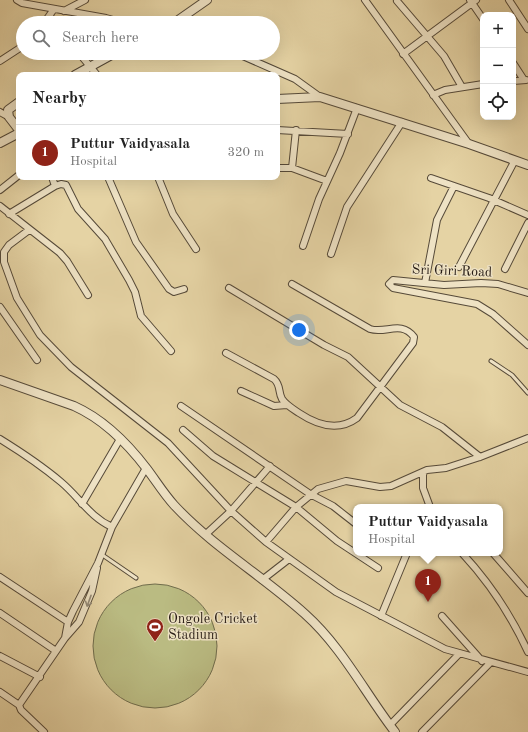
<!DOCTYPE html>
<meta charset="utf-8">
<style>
body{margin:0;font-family:"Old Standard TT",serif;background:#f2f2f2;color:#222}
.controls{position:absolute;right:12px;top:12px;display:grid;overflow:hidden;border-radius:8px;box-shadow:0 4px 16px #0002}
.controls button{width:36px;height:36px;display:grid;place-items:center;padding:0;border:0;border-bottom:1px solid #e0e0e0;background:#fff;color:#222;font:20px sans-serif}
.you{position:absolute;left:299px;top:330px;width:14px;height:14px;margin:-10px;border:3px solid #fff;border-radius:50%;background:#1a73e8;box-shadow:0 0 0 6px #1a73e833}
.badge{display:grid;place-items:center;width:26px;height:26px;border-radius:50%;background:#8f2418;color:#fff;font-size:13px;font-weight:700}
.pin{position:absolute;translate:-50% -33px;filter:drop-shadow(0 1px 2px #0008)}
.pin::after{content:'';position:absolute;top:21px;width:14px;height:12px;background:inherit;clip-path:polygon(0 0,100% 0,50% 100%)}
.popup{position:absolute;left:353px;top:504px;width:150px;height:52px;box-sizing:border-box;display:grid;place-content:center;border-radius:8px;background:#fff;filter:drop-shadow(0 1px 3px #0005);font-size:13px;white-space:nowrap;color:#767676}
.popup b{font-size:15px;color:#222}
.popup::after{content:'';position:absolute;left:50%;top:100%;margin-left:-8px;border:8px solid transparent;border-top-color:#fff}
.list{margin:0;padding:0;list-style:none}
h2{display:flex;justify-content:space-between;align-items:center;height:52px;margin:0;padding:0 16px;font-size:17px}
h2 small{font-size:13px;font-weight:400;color:#767676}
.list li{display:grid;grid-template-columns:26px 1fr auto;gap:12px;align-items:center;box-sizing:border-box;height:56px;padding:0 16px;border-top:1px solid #e0e0e0}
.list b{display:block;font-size:15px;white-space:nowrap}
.list p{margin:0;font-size:13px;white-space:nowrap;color:#767676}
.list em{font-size:13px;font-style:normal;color:#767676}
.icon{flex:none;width:22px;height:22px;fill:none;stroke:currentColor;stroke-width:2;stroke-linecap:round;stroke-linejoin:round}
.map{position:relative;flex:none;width:528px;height:732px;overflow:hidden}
.search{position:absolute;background:#fff;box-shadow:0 4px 16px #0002;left:16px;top:16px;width:264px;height:44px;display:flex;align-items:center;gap:10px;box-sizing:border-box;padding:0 14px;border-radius:22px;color:#767676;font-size:15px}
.panel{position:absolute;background:#fff;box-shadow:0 4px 16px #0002;left:16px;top:72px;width:264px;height:108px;border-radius:8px}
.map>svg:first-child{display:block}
.green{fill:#babb82;stroke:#706c4c}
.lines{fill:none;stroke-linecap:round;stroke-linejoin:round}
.service-casing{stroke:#564a39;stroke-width:5}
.minor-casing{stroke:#564a39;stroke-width:8}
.tertiary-casing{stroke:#564a39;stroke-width:10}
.service{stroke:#eee2c4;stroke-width:3}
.minor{stroke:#eee2c4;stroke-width:6}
.tertiary{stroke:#eee2c4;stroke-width:8}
.oneway{stroke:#948975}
.labels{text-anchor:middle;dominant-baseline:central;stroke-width:3;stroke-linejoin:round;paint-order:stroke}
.street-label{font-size:14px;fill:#271c15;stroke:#eee2c4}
.poi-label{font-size:14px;fill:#271c15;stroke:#eee2c4;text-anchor:start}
</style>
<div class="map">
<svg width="528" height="732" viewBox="0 0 528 732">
<rect width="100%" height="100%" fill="#e5d3a4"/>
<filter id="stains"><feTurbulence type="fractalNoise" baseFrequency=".005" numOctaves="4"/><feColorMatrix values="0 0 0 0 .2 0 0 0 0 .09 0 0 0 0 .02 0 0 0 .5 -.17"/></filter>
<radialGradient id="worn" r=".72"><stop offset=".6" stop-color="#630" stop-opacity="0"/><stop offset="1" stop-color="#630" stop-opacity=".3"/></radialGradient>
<path class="green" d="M93 646a62 62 0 1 1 124 0a62 62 0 1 1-124 0Z"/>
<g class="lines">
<defs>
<path id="service" d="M491 361 512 375 528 393
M101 554 136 578"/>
<path id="minor" d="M17 0 22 3 106 18 124 23
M365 0 469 144
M470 0 483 19
M509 0 528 29
M397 1 444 56 462 87
M64 11 85 0
M50 16 55 23
M44 23 54 9
M79 53 97 75
M236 53 295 79 320 97
M403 54 476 0
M0 61 23 46
M513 63 524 80
M513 81 526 80
M433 95 445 90 483 84
M0 112 9 117
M277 130 348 134
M277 168H292L327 181
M292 168 296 130
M52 177 55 186
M108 177 136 242 169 289 174 292 184 289
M158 177 173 214 196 249
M431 178 489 198 528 215
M0 190 19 175
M0 206 60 253 67 261 88 295
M9 214 55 186 61 184 66 185 78 209 105 239 129 280 135 292 141 316 171 351
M29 230 9 245 4 252V262L17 298 40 335 71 367 168 443 231 511 266 542 336 592 445 649 528 672
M303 246 319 199 340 153 357 108
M331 254 347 207 402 122
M459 267 515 160
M505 269 528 223
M425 283 437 220 454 186
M229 288 324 345 348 357 400 405 442 427 480 457
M528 293 498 284 481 283 444 285 393 280 389 284 393 288 477 304 493 314 528 345
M0 307 37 360
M226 353 274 379C281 385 278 392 282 399 286 405 293 409 299 413 317 425 338 432 357 418L413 343 414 337C401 320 386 334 370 329L292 284
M241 391 274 406 287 405
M181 406 310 494 333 506 356 524
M183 430 213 456 296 507 337 541 378 568
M0 439C21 452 42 466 61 482 79 497 90 517 112 527
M423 472V488L430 507
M82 504 120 439
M205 535 231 511 270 466
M266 542 296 507 318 489 346 481 380 487 391 486 427 470 446 468 480 457 528 438
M462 553C488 581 512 617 528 652
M493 553 528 593
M0 577 68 622
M262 580 289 559
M0 613 56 651
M381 616 407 553
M442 616 482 661
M65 638 68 622 73 611 98 563 112 527 146 468
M0 656 40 677
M0 692 19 705 21 710 44 732
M19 705 65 638 79 622 92 591 97 568
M390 725 459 654
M422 732 490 663"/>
<path id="tertiary" d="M174 23 207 0
M75 75 115 53
M277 99 320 97 469 144 528 165
M19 102 8 110 9 117 19 130
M0 143 19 133
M0 380 74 406C103 419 128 444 147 469 156 481 164 494 174 505 213 547 263 576 305 614 342 647 365 693 395 732"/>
</defs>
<use href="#service" class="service-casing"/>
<use href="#minor" class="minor-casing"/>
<use href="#tertiary" class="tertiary-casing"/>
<use href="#service" class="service"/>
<use href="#minor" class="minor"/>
<use href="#tertiary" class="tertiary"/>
</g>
<defs><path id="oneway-shaft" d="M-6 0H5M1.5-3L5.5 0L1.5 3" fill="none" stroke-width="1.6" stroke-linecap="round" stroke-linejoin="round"/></defs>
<use class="oneway" href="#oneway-shaft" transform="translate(89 601) rotate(110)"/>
<defs>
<symbol id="stadium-pin" viewBox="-11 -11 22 30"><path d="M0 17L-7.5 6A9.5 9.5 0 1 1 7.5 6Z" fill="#8f2418" stroke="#eee2c4"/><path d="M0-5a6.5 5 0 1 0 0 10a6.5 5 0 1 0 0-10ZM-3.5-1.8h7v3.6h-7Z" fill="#fff"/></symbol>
</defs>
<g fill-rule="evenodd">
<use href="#stadium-pin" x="145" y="617" width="20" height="27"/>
</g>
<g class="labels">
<g class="street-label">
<text transform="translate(452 271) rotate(2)">Sri Giri Road</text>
</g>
<g class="poi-label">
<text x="168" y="619">Ongole Cricket<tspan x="168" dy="16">Stadium</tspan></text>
</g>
</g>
<rect width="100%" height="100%" filter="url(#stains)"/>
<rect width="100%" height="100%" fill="url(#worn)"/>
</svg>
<div class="controls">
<button>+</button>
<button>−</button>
<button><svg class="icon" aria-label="locate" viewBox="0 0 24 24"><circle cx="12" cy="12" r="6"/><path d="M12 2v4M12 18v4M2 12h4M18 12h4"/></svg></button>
</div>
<div class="you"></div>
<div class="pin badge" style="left:428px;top:602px">1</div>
<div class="popup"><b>Puttur Vaidyasala</b>Hospital</div>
<div class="search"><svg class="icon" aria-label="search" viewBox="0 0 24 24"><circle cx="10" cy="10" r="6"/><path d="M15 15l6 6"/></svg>Search here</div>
<section class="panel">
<h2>Nearby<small></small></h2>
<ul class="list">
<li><span class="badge">1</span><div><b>Puttur Vaidyasala</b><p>Hospital</p></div><em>320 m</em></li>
</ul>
</section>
</div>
